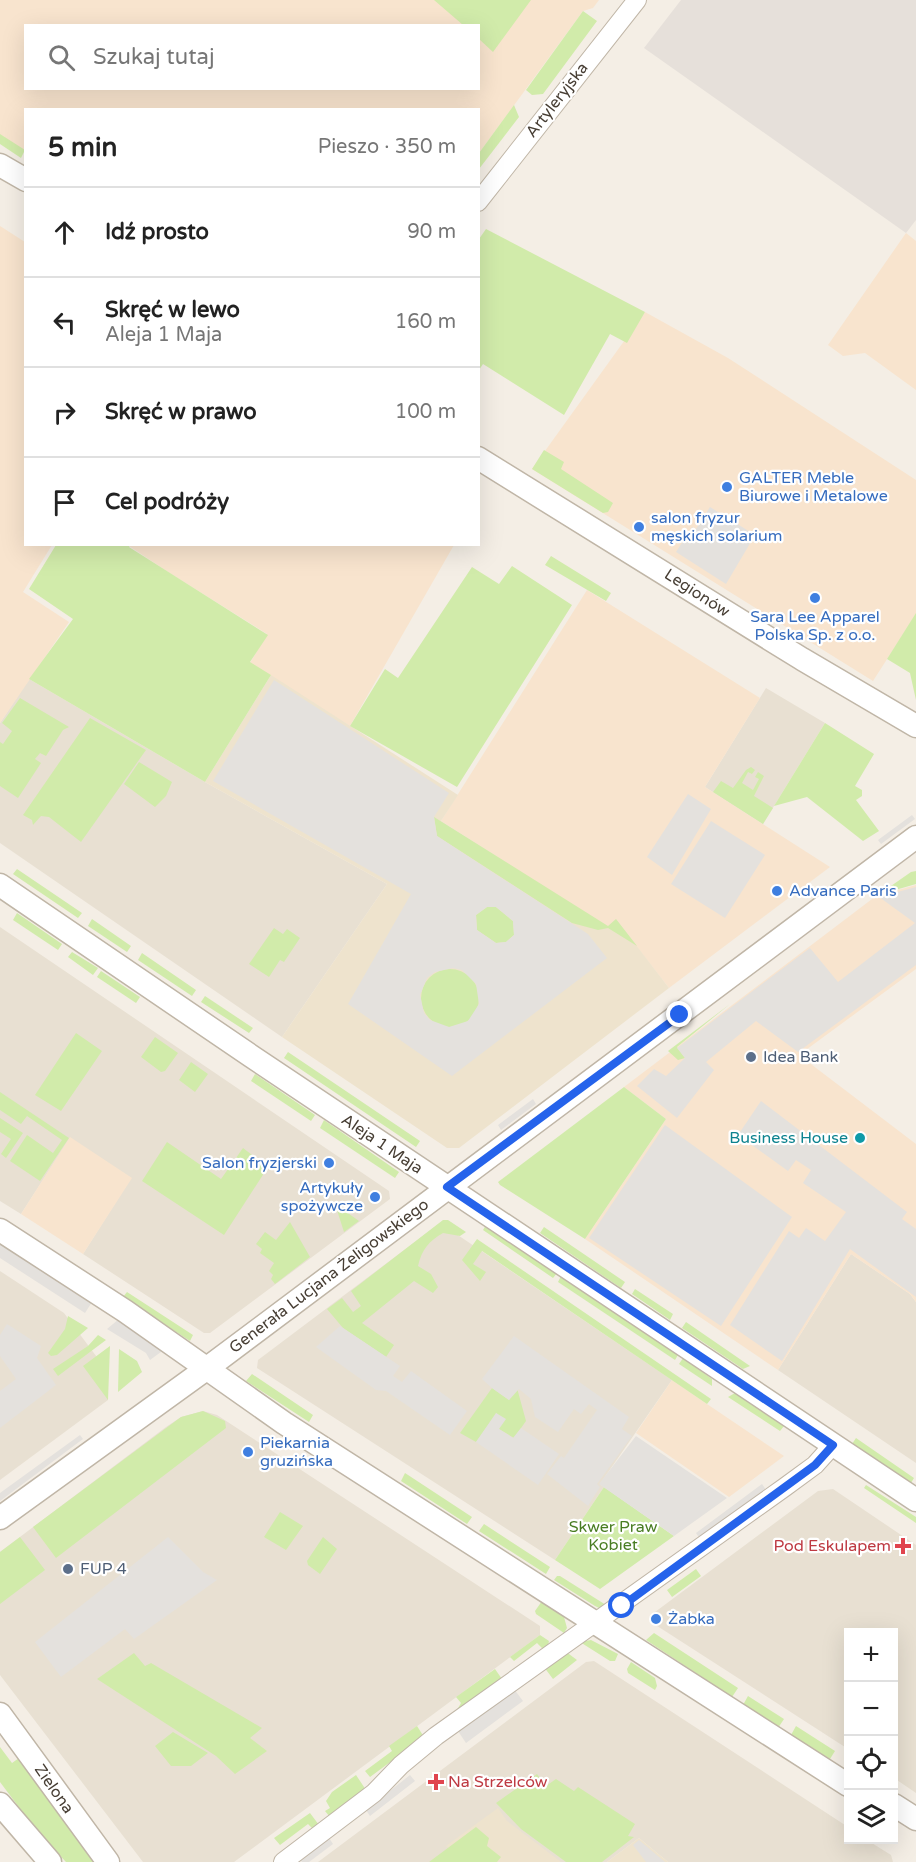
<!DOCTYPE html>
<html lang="pl">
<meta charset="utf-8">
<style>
body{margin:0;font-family:"Varela Round",sans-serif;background:#f2f2f2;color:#222}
.controls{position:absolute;right:18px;bottom:18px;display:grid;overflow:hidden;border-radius:0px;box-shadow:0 6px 24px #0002}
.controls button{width:54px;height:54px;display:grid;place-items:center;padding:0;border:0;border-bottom:2px solid #e0e0e0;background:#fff;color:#222;font:30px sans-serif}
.stop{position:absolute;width:18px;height:18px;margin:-14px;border:4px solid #2563eb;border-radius:50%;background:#fff}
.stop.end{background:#2563eb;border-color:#fff;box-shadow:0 2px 6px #0008}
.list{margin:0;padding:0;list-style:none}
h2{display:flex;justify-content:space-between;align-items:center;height:78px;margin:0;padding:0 24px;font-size:26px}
h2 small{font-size:20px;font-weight:400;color:#767676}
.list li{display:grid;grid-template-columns:39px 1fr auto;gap:18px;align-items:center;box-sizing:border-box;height:90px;padding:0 24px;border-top:2px solid #e0e0e0}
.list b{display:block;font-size:22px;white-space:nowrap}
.list p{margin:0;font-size:20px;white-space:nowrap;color:#767676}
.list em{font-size:20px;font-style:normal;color:#767676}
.icon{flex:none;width:33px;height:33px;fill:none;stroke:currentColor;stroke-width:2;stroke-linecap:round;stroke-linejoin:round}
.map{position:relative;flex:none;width:916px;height:1862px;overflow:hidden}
.search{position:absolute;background:#fff;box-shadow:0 6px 24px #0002;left:24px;top:24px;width:456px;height:66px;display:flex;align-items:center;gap:15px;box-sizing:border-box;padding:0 21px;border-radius:0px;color:#767676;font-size:22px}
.panel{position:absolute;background:#fff;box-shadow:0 6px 24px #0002;left:24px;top:108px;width:456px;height:438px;border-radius:0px}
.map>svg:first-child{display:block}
.residential{fill:#e8e0d2}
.commercial{fill:#f8e4ce;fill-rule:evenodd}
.industrial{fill:#e6e0da}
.education{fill:#eee3cd}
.green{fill:#d1ebaa}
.parking{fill:#e4e1dd;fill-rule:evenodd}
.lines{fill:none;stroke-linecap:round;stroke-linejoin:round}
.minor-casing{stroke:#c0b6a7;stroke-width:20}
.tertiary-casing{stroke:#c0b6a7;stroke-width:25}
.minor{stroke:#fff;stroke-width:18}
.tertiary{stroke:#fff;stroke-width:22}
.route{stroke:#2563eb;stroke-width:8}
.shop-dot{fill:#3f7fe0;stroke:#fff;stroke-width:2}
.service-dot{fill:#5c6f8a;stroke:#fff;stroke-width:2}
.culture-dot{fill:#0f9aa8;stroke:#fff;stroke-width:2}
.health-dot{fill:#e0444e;stroke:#fff;stroke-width:2}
.labels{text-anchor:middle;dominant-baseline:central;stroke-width:4.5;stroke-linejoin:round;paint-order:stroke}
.street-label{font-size:16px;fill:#473e34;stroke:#fff}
.shop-label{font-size:16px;fill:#366cbe;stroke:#fff;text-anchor:start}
.service-label{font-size:16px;fill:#4e5e75;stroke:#fff;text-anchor:start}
.culture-label{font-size:16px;fill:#0d838f;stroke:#fff;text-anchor:end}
.park-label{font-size:16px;fill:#497d23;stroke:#fff}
.health-label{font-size:16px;fill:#be3a42;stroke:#fff;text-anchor:end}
</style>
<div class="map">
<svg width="916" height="1862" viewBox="0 0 916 1862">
<rect width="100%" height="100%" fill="#f4eee5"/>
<path class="residential" d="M29 679 205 782 387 884 282 1037 0 843V723Z
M766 688 825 723 763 824 705 787Z
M0 927 389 1191 390 1199 210 1333H204L83 1254 131 1178 70 1138 21 1214 0 1201Z
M440 1223 672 1380 600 1484 604 1487 555 1560 257 1368 258 1360Z
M851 1254 910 1294 916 1302V1463L778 1370Z
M0 1271 64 1313 108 1372V1400L0 1480Z
M203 1411 217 1415 540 1626V1635L234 1862H143L0 1675V1552L166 1427 181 1417Z
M833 1489 916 1545V1793L894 1778V1632H848V1749L651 1622V1615L818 1491Z
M594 1661 848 1827V1840H867L891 1855 893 1862H668L639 1838 607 1862H318L586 1662Z"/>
<path class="commercial" d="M0 0H599L593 8 583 11 479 153 478 110H26L25 151 0 135ZM26 26H478V88H26Z
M0 226 25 242 26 544 52 545 23 592 69 622 0 723Z
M906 233 916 241V390L865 353 843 356 828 345Z
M645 312 728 358 916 480V614L873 681 532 469Z
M130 544 454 545 350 726 250 663 267 634 168 572 129 546Z
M587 590 760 698 705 787 830 867 669 988 616 920 608 928 441 821Z
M916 885V969L799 1055 916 1144V1302L910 1294 851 1254 778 1370 585 1239 666 1119 624 1087 876 896Z
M70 1137 132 1178 83 1254 21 1214Z
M672 1380 707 1404 784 1456 729 1497 636 1433Z"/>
<path class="industrial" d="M681 0H916V220L906 233 644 48Z"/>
<path class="education" d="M271 675 458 795 441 821 608 928 616 919 669 988 459 1148H447L282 1037 387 884 205 782Z
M498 1808 507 1821 561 1862H464L446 1846Z
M639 1838 668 1862H607Z"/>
<path class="green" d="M434 0H531L493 52 479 39 478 26 463 25Z
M583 11 597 21 543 94 532 95 526 90Z
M514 105 519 117 479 169V153Z
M0 134 25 150 21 158 0 144Z
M486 229 645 312 627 343 610 334 564 415 483 364 479 370V239Z
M544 450 564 462 561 469 613 503 608 512 603 513 532 469Z
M56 545H130L129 547 268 635 250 662 271 675 205 782 29 679 73 619 29 589Z
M551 556 611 593 606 601 545 565Z
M512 566 572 605 457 787 350 726 385 669 398 678 472 567 499 584Z
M916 613V700L910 673 887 659Z
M20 698 69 727 63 730 46 756 40 753 35 759 41 763 18 798 0 786V742L3 744 12 731 2 723Z
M90 718 146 750 81 842 49 817 41 816 33 825 32 820 23 815Z
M825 723 874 754 855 786 862 790V796L856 800 879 831 863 841 807 797 774 806Z
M139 762 172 782 166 796 155 807 124 784Z
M751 767 755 770 752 774 748 772 742 783 753 790 759 779 755 777 758 772 764 776 754 796 773 808 763 824 713 792 721 781 733 788 746 770Z
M434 817 608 926 616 919 637 946 608 928 598 930 572 923 437 836Z
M17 869 82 913 78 918 13 874Z
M916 871V884L878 895 911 872Z
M487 907H496L513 921 514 935 506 942 496 943 477 930 476 915Z
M17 913 62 944 58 950 13 920Z
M92 919 131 946 127 952 88 926Z
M274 928 283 934 287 929 300 938 284 962 280 960 269 977 249 964Z
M72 952 98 968 93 975 68 957Z
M142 953 196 990 192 996 138 960Z
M421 998a29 29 0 1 1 58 0a29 29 0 1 1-58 0Z
M101 971 140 997 136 1003 97 977Z
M205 996 253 1028 249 1033 201 1002Z
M730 1004 677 1047 685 1058 678 1060 668 1051Z
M76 1033 102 1051 61 1111 35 1095Z
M155 1037 178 1053 165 1071 161 1072 141 1057Z
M288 1052 420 1141 416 1147 284 1058Z
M191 1062 208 1074 195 1092 179 1080Z
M255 1074 315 1115 311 1121 251 1081Z
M624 1087 666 1119 585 1239 500 1185 498 1182Z
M0 1092 69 1138 40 1181 10 1161 27 1135 53 1153 62 1140 27 1116 21 1124 0 1110Z
M0 1118 23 1133 6 1158 1 1154 11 1139 0 1132Z
M324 1120 399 1172 395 1178 320 1128Z
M167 1142 221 1179 243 1148 268 1167 224 1235 142 1181Z
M335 1204 359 1221 344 1232Z
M443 1220H448L466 1232 460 1236 443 1233C429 1241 422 1249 418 1266L431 1274 438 1287 433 1293 414 1281 362 1323 394 1345 386 1357 343 1328 327 1309 342 1298 353 1312 361 1306 351 1291Z
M290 1222 310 1257 275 1284 271 1279 273 1275 269 1271 274 1263 260 1253 262 1249 256 1244 265 1232 276 1240Z
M486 1225 557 1273 553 1278 483 1230Z
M544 1227 625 1282 621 1288 540 1233Z
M477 1239 711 1399 707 1404 482 1251 473 1264 486 1272 480 1281 462 1260Z
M561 1276 678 1355 675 1360 558 1282Z
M635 1289 673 1314 670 1320 632 1294Z
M127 1292 193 1335 190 1341 123 1297Z
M68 1316 88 1328 57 1355 51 1356 48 1353 65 1329Z
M686 1322 750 1366 743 1369 682 1328Z
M98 1335 106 1340 58 1376 53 1369 88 1346Z
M110 1346 108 1400 83 1366Z
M119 1349 137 1361 142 1372 118 1392Z
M683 1358 712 1379V1386L679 1364Z
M252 1374 313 1415 309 1422 246 1381Z
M492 1388 509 1400 517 1388 526 1421 514 1438 499 1429 497 1413 476 1442 460 1433Z
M735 1393 784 1426 780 1431 728 1397Z
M203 1411 225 1421 226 1428 56 1558 33 1527 181 1417Z
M856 1438 914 1478 911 1483 852 1444Z
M405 1473 472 1517 467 1524 401 1481Z
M866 1485 916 1517V1523L864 1488Z
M604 1487 674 1536 600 1589 555 1560Z
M280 1512 303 1526 286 1550 264 1537Z
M484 1524 550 1567 546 1574 479 1531Z
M20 1537 45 1570 0 1604V1552Z
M323 1537 337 1549 320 1574 308 1565 307 1561Z
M696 1569 701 1576 672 1597 667 1590Z
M557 1576H560L606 1605 599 1608 595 1606 554 1580Z
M542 1601 564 1617 567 1628 564 1633 536 1614 535 1611Z
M654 1633 738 1688 732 1697 646 1640Z
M540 1635 549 1641 548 1645 543 1649 537 1643 514 1661 510 1657Z
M591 1640 618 1654 615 1661H610L580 1642Z
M565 1651 577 1660 553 1679 544 1667Z
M134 1653 145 1666 151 1663 262 1728 250 1738 267 1751 235 1774 216 1756 97 1679Z
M631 1662 655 1678 657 1686 655 1690 628 1673 627 1669Z
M495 1669 502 1679 457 1710 461 1703 456 1697Z
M748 1696 784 1719 778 1728 743 1705Z
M417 1726 424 1737 370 1777 365 1771 392 1751 389 1746Z
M796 1726 835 1751 830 1759 791 1735Z
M173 1732 208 1753 191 1766H171L155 1746Z
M0 1747 12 1763 19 1758 96 1862H66L36 1830 0 1782Z
M537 1774 546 1786 556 1779 574 1791 578 1787 635 1824 628 1836 634 1837 602 1862H566L521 1829 496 1803Z
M356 1775 366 1790 330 1817 325 1811 330 1808 326 1801 332 1792Z
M310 1813 319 1825 313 1829 308 1824 280 1845 274 1838Z
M476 1827 489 1838 487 1846 501 1857 497 1862H429Z"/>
<path class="parking" d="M710 507 755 535 726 584 676 552 692 527 696 529Z
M274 680 449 793 434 817 437 836 588 934 607 958 452 1076 348 1004 411 894 213 781ZM487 907H496L513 921 514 935 506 942 496 943 477 930 476 915ZM453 968 462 970 476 984 479 1004 468 1021 449 1027 430 1020 424 1013 420 995 427 978 435 972Z
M688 794 711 809 672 875 647 857Z
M912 815 915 819 881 844 878 840Z
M711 821 765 855 725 918 671 884Z
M916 887V965L798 1052 756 1021 706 1062 714 1070 677 1118 637 1086 654 1069 666 1076 685 1058 677 1048 810 948 838 982 915 923 879 897Z
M533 1099 536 1104 501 1130 498 1125Z
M761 1101 907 1212 902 1219 916 1229V1297L850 1249 782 1361 730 1325 789 1231 799 1238 806 1228 825 1241 846 1212 803 1183 811 1170 796 1160 788 1171 738 1135Z
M665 1125 792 1217 721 1326 589 1238Z
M0 1242 92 1302 85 1313 0 1258Z
M119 1319 165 1349 150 1360 146 1353 107 1329Z
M7 1324 41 1346 37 1358 56 1385 0 1428V1391L16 1379 0 1356V1335Z
M340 1326 400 1366 393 1376 402 1382 411 1371 467 1411 450 1435 386 1391 376 1390 316 1347Z
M514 1336 629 1417 622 1429 632 1436 597 1484 600 1487 588 1506 547 1474 561 1456 564 1458 597 1410 589 1404 581 1414 574 1409 558 1432 535 1417 531 1399 519 1389 509 1400 492 1388 482 1379Z
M496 1413 506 1419 499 1429 513 1438 521 1428 559 1454 538 1485 476 1442Z
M80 1435 83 1439 0 1501V1493Z
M636 1436 727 1498 674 1536 599 1484Z
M762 1484 766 1490 700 1539 696 1533Z
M168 1537 203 1572 217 1580 134 1639 125 1629 61 1677 35 1642Z
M514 1689 523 1701 466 1743 458 1731Z
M410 1775 415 1781 370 1816 366 1810Z
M329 1838 333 1844 309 1862H302L300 1859Z
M639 1840 665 1862H646L633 1845Z"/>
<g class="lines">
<defs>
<path id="minor" d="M478 202 637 0
M283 1862 374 1793 401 1765 436 1736 785 1487 815 1465 833 1445"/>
<path id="tertiary" d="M0 165 26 180
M478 458 802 659 916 726
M0 885 251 1056 916 1500
M0 1230 125 1311 284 1423 848 1785
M0 1518 206 1369 916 837
M0 1714 108 1862
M0 1804 50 1862
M894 1805 916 1819"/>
</defs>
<use href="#minor" class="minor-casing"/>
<use href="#tertiary" class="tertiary-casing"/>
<use href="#minor" class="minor"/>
<use href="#tertiary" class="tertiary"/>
</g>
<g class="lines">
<path class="route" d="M622 1606 815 1465 833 1445 447 1187 680 1015"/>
</g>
<g class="shop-dot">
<circle cx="727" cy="487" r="6"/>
<circle cx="639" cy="527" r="6"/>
<circle cx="815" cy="598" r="6"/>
<circle cx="777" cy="891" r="6"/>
<circle cx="329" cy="1163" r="6"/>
<circle cx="375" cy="1197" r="6"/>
<circle cx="248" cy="1452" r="6"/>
<circle cx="656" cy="1619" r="6"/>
</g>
<g class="service-dot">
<circle cx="751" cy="1057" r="6"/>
<circle cx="68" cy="1569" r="6"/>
</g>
<circle class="culture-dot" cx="860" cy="1138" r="6"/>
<g class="health-dot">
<path d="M900 1537h6v6h6v6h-6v6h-6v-6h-6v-6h6z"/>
<path d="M433 1773h6v6h6v6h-6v6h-6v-6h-6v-6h6z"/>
</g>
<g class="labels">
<g class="street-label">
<text transform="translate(557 100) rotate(-52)">Artyleryjska</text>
<text transform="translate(697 593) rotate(33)">Legionów</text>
<text transform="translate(382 1144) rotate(34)">Aleja 1 Maja</text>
<text transform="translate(329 1276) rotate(-37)">Generała Lucjana Żeligowskiego</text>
<text transform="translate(54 1789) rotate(55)">Zielona</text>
</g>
<g class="shop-label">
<text x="739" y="478">GALTER Meble<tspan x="739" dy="18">Biurowe i Metalowe</tspan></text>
<text x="651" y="518">salon fryzur<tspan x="651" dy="18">męskich solarium</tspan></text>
<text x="815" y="617" text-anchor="middle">Sara Lee Apparel<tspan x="815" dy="18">Polska Sp. z o.o.</tspan></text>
<text x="789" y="891">Advance Paris</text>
<text x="317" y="1163" text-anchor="end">Salon fryzjerski</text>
<text x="363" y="1188" text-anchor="end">Artykuły<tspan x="363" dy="18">spożywcze</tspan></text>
<text x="260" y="1443">Piekarnia<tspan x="260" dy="18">gruzińska</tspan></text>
<text x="668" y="1619">Żabka</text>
</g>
<g class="service-label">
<text x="763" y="1057">Idea Bank</text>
<text x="80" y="1569">FUP 4</text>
</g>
<g class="culture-label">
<text x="848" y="1138">Business House</text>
</g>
<g class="park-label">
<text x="613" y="1527">Skwer Praw<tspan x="613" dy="18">Kobiet</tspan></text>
</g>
<g class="health-label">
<text x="891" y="1546">Pod Eskulapem</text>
<text x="448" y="1782" text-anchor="start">Na Strzelców</text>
</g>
</g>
</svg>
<div class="controls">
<button>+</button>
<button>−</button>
<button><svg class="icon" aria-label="locate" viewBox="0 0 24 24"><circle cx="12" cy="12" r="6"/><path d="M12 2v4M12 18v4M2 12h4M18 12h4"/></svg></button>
<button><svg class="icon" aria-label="layers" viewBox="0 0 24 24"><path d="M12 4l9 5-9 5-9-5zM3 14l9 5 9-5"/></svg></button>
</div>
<div class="stop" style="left:622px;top:1606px"></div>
<div class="stop end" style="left:680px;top:1015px"></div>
<div class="search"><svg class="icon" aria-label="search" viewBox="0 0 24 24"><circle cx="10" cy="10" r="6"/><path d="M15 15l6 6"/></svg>Szukaj tutaj</div>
<section class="panel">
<h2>5 min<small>Pieszo · 350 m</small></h2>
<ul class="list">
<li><svg class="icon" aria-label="ahead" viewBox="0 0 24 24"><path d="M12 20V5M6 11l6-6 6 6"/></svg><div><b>Idź prosto</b></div><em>90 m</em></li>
<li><svg class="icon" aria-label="left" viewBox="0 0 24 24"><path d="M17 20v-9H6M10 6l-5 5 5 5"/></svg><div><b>Skręć w lewo</b><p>Aleja 1 Maja</p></div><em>160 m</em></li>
<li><svg class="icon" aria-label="right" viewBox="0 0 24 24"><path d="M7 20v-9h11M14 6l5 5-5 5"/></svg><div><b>Skręć w prawo</b></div><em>100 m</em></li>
<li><svg class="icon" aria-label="arrive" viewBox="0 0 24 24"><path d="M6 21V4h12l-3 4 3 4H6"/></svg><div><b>Cel podróży</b></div></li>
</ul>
</section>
</div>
